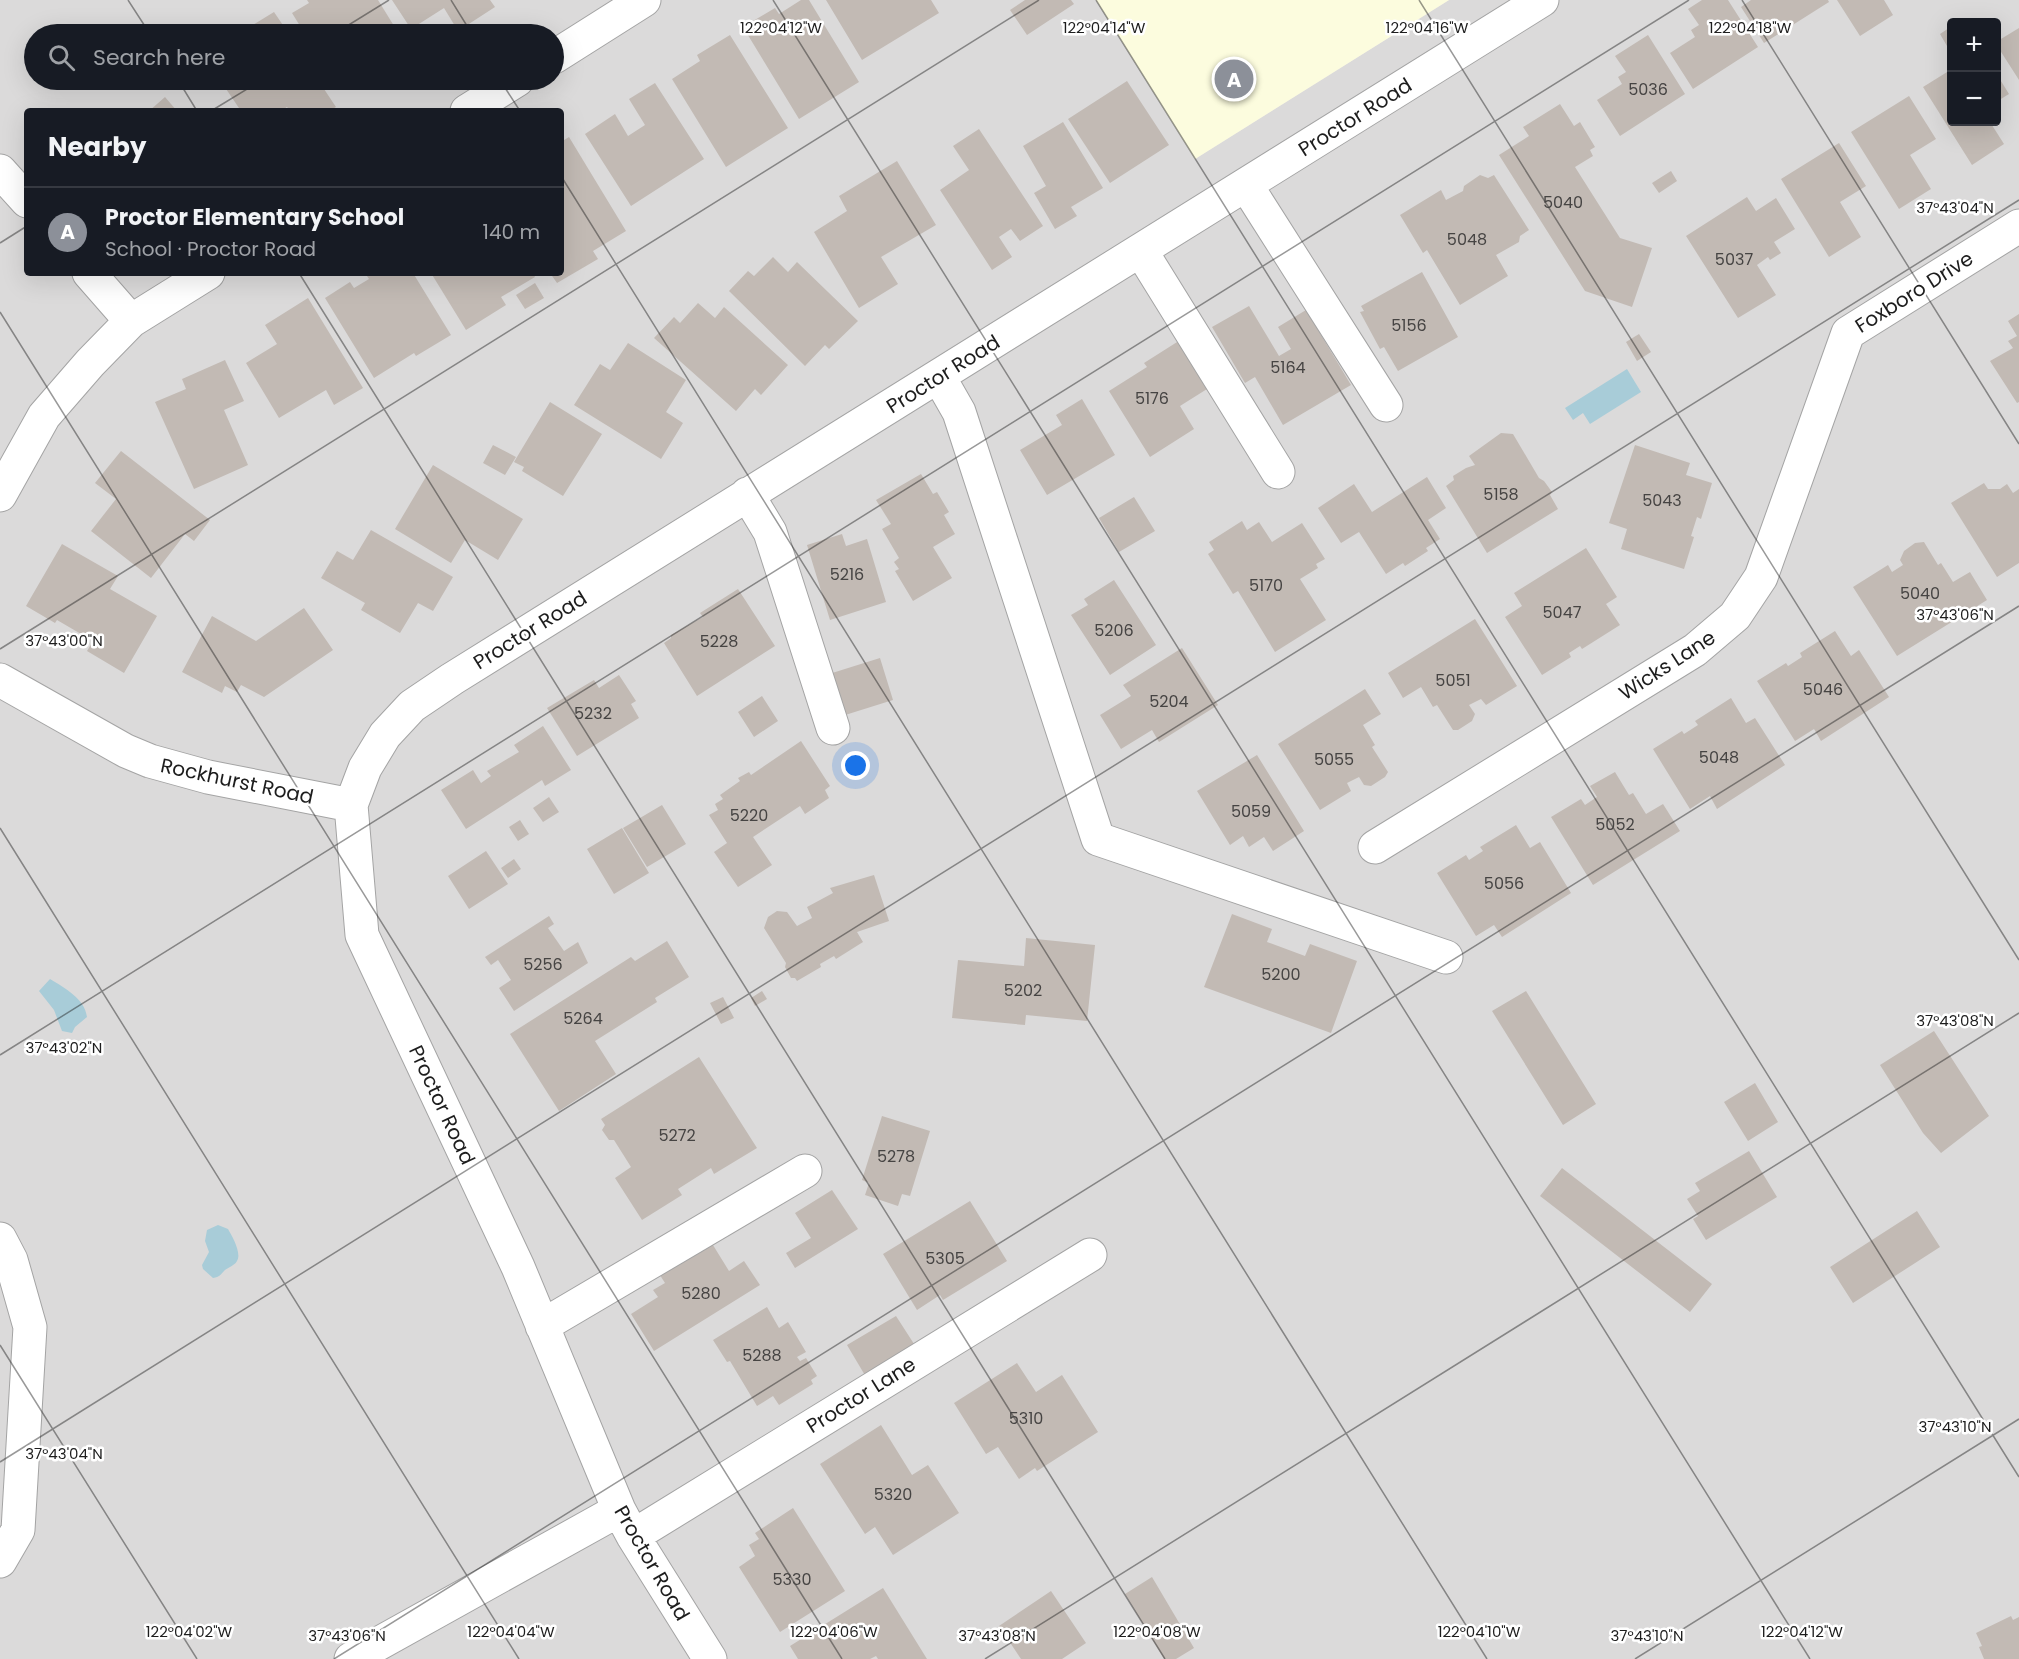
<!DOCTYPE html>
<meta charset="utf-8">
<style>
body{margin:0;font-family:Poppins,sans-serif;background:#20242c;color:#f1f3f6}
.controls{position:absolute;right:18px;top:18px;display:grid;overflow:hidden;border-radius:6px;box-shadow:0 6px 24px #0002}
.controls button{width:54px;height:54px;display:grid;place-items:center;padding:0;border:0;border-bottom:2px solid #363941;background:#171b24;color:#f1f3f6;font:30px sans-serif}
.you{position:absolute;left:856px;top:766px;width:21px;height:21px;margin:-15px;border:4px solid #fff;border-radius:50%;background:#1a73e8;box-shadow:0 0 0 9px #1a73e833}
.badge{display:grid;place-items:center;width:39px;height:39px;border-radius:50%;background:#8c9099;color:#fff;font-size:20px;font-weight:700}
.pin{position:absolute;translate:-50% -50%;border:3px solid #fff;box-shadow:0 2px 6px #0006}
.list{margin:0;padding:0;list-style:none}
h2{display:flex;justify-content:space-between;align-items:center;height:78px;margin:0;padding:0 24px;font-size:26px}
h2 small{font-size:20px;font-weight:400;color:#9ea1a6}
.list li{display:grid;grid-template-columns:39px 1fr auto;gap:18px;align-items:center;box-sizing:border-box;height:90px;padding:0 24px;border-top:2px solid #363941}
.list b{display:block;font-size:22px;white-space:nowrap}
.list p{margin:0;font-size:20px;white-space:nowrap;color:#9ea1a6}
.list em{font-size:20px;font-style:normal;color:#9ea1a6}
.icon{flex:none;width:33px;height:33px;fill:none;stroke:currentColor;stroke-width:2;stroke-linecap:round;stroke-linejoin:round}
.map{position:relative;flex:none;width:2019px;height:1659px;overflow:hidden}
.search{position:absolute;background:#171b24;box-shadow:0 6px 24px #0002;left:24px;top:24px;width:540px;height:66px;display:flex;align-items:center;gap:15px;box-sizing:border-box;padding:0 21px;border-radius:33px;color:#9ea1a6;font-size:22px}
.panel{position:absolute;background:#171b24;box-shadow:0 6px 24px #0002;left:24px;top:108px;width:540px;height:168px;border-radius:6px}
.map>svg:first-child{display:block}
.residential{fill:#dbdada;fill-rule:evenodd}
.education{fill:#fcfcde}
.water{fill:#a8ccd8}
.building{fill:#c2bab4}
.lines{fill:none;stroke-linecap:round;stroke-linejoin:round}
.minor-casing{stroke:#a4a4a4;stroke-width:35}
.minor{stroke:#fff;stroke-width:33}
.ticks{fill:none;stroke:#1d1d1d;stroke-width:1.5;stroke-opacity:0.45}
.labels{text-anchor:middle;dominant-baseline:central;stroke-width:5;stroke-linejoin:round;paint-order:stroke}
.number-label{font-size:16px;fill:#464443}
.street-label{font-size:20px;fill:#1d1d1d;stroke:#fff}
.ticks-label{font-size:15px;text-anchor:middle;fill:#1d1d1d;stroke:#fff;stroke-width:5;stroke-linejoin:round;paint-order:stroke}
</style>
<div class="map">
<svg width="2019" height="1659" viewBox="0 0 2019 1659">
<rect width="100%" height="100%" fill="#eeebe4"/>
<path class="residential" d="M0 0H1096L1195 159 1449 0H2019V1659H0ZM1952 22H1996V122H1952ZM34 34H554V80H34ZM27 111H561V273H27Z"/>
<path class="education" d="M1096 0H1449L1195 159Z"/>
<path class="water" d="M1627 369 1641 392 1590 424 1583 413 1573 420 1565 408Z
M50 979C65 988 85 999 87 1017L75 1027 72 1033 62 1031 54 1010 39 991Z
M218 1225 228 1229C232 1236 242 1253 237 1261 235 1265 229 1267 225 1270 220 1275 220 1277 213 1278L203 1269 202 1265 209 1252 205 1241 207 1230Z"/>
<path class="building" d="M307 0H378L399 34H305L292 13 309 3Z
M392 0H490L495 7 458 31 444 8 411 29Z
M801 0H809L859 82 799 119 743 27 775 8 779 14Z
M826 0H931L939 13 862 60Z
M1025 0H1071L1074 4 1027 35 1010 10Z
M1702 0H1728L1758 47 1693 89 1670 53 1695 37 1691 30 1699 25 1688 9Z
M1751 0H1828L1829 2 1764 43 1741 7Z
M1837 0H1884L1893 15 1860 36Z
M274 12 289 34H238Z
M1952 26V43L1947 46 1940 34Z
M2019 28V80L1996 44V42Z
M730 35 788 128 726 167 672 79 700 61 697 55Z
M1648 35 1685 94 1620 136 1597 100 1622 84 1618 77 1626 72 1615 56Z
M1952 69V122H1990L2004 144 1972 165 1923 87Z
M1996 73 2009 94 1996 102Z
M220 80H318L336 107 329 111H290L287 107 280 111H241Z
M1127 81 1169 145 1110 183 1068 119Z
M655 83 704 159 631 206 585 134 615 114 628 136 645 125 629 99Z
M1909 96 1936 139 1910 155 1931 189 1899 209 1851 132Z
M165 97 177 111H149Z
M1560 104 1574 126 1580 122 1595 147 1590 150 1593 156 1575 167 1620 238 1652 248 1632 307 1585 291 1499 155 1529 136 1523 127Z
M1063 122 1103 188 1071 207 1077 216 1055 229 1034 193 1046 186 1023 146Z
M979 129 1043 226 1020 241 1011 229 999 237 1012 257 992 270 940 190 969 170 953 146Z
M569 137 626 231 593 251 598 259 557 283 550 273H561V142Z
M1839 143 1866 186 1840 202 1861 237 1829 257 1781 179Z
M897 161 936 225 881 257 898 284 859 308 814 232 847 211 839 196Z
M1671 171 1677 181 1659 193 1652 183Z
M1480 175 1488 178 1494 175 1529 230 1520 236 1519 242 1496 255 1508 276 1460 305 1427 250 1423 253 1400 215 1441 190 1446 200 1463 191 1464 186Z
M1747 197 1756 211 1776 198 1795 229 1774 242 1781 253 1770 260 1768 257 1757 265 1776 295 1738 318 1686 236Z
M773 257 788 272 797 262 858 321 829 349 825 345 805 366 729 291 748 271 754 276Z
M1422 272 1458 337 1398 371 1384 347 1380 349 1360 312 1364 311 1361 306Z
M365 273H413L451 335 416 356 414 353 374 378 325 298 350 282 354 288 369 279Z
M431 273H533L535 277 501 297 506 305 466 330Z
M535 283 544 298 525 309 516 295Z
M308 298 363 388 334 405 326 390 279 418 246 363 277 344 265 325Z
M698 303 715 318 724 307 788 365 761 395 755 389 736 411 654 338 674 317 680 323Z
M1249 306 1279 356 1291 349 1278 327 1306 310 1351 385 1283 425 1255 377 1245 383 1212 327Z
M2019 314V402L2017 403 1990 361 2013 348 2008 341 2017 336 2008 321Z
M1639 334 1651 352 1637 361 1626 342Z
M1185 337 1215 384 1180 406 1194 429 1150 457 1109 391 1147 367 1144 363Z
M628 343 686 380 666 412 683 423 661 459 574 405 600 364 610 370Z
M225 360 244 401 224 410 248 465 194 489 155 402 186 389 182 379Z
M1082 399 1115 455 1047 495 1020 450 1062 425 1056 415Z
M550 402 602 434 563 496 522 471 524 467 514 462Z
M1501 433 1513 434 1539 478 1544 481 1552 492 1550 495 1558 509 1487 553 1446 486 1454 480 1453 476 1466 468 1475 465 1469 456Z
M493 445 516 457 505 475 483 463Z
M1635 445 1690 463 1686 475 1712 483 1701 519 1697 517 1691 536 1694 537 1684 569 1621 549 1627 529 1609 523Z
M121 451 210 520 194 541 185 534 151 578 91 531 116 499 95 483Z
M433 465 523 519 498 560 465 540 451 563 395 529Z
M921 474 933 494 937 492 949 512 944 515 955 534 933 547 952 578 913 601 895 571 899 569 894 562 899 558 882 529 891 524 876 500Z
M1427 477 1446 508 1428 520 1440 539 1426 548 1428 551 1405 566 1403 563 1386 574 1359 532 1341 543 1318 508 1354 484 1372 512Z
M1984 483 1988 489H2000L2007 484 2013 493 2019 489V563L1997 577 1951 503Z
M1134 497 1155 531 1119 552 1099 518Z
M1242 521 1247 530 1259 522 1272 542 1302 523 1325 559 1316 564 1318 568 1300 579 1326 620 1275 652 1238 591 1233 594 1208 554 1214 550 1209 542Z
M371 530 453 577 433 611 418 603 400 633 361 610 365 603 321 578 337 551 353 560Z
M842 534 846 546 867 539 886 602 830 620 807 545Z
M1924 542 1938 565 1941 563 1953 582 1970 572 1987 600 1897 656 1853 587 1888 565 1892 572 1903 565 1900 560 1904 551 1915 543Z
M62 544 118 576 110 589 157 616 124 673 87 651 93 641 57 620 55 623 26 606Z
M1586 548 1617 597 1606 604 1620 625 1582 649 1580 646 1569 653 1571 657 1542 675 1505 617 1522 606 1514 593Z
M1114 580 1156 645 1110 675 1071 615 1088 605 1084 599Z
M738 589 775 646 697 696 664 643 671 638V635L703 617 700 613Z
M304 608 333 650 264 697 241 685 237 692 225 686 222 693 182 672 212 616 256 641Z
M1475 619 1517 686 1486 705 1481 699 1469 705 1475 714 1472 721 1458 730H1453L1437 705 1433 707 1421 687 1403 698 1388 673Z
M1835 631 1851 656 1859 650 1889 697 1821 741 1814 729 1795 741 1757 681 1786 663 1788 666 1802 657 1800 653Z
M1182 648 1218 705 1159 742 1152 730 1121 749 1100 715 1131 696 1123 685Z
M880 658 893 700 842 716 829 674Z
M619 675 636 701 631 704 639 718 577 756 547 708 594 680 599 688Z
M1365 689 1381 714 1363 725 1375 745 1372 747 1388 772 1385 777 1371 786 1364 785 1359 777 1347 783 1351 791 1320 810 1278 744Z
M762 696 778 721 754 737 738 712Z
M1731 698 1746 723 1755 718 1785 765 1717 809 1710 796 1690 809 1653 749 1682 731 1684 734 1698 725 1695 721Z
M543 726 571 770 545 786 542 780 466 829 441 790 473 770 481 783 491 776 487 771 519 752 514 745Z
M801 741 830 786 825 790 829 798 805 814 800 806 753 837 772 865 738 887 714 852 727 843 709 815 718 810 715 804 723 799 720 795 740 781 738 778 749 772 751 775Z
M1257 755 1304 831 1273 851 1264 837 1249 847 1243 836 1230 845 1197 791Z
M1615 772 1629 795 1633 793 1646 814 1663 804 1680 831 1593 885 1551 817 1581 799 1585 805 1597 797 1590 786Z
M549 797 559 812 543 822 533 808Z
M662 805 686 844 647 867 623 828Z
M520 820 529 834 518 841 509 827Z
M1516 825 1530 848 1540 842 1571 893 1502 937 1494 925 1476 936 1437 873 1466 855 1469 860 1483 851 1480 847Z
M622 828 649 873 614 894 587 849Z
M486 851 508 884 469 909 448 876Z
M514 859 521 869 508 878 501 868Z
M874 875 889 921 857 932 863 942 836 959 834 956 820 964 821 967 797 981 795 978H791L785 967 786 963 764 928 768 917 777 911 787 912 797 926 812 918 807 907 833 893 830 888Z
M1232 914 1272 929 1267 942 1305 956 1310 944 1357 961 1331 1033 1204 987Z
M549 916 554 924 548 928 564 951 578 942 588 963 514 1011 499 988 511 980 498 960 491 965 485 957Z
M1026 938 1095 945 1087 1021 1026 1015 1025 1025 952 1018 958 960 1024 966Z
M667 941 689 977 655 998 657 1002 595 1041 616 1074 559 1111 510 1034 631 957 635 961Z
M762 991 767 999 755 1006 751 998Z
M1526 991 1596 1104 1563 1125 1492 1011Z
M723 997 734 1018 721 1024 710 1003Z
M1934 1031 1989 1116 1941 1153 1923 1133 1880 1065Z
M699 1057 757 1148 714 1174 711 1168 678 1189 682 1195 642 1220 615 1178 631 1167 614 1140H609L602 1130 605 1125 601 1119Z
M1755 1083 1778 1122 1748 1141 1724 1102Z
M882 1116 930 1131 910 1196 902 1194 898 1206 865 1195 869 1183 862 1180Z
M1749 1151 1777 1197 1706 1240 1693 1219 1698 1216 1687 1199 1700 1191 1695 1183Z
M1562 1168 1712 1284 1690 1312 1540 1196Z
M832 1190 858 1229 795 1268 786 1253 811 1238 795 1213Z
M970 1201 1007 1261 943 1300 940 1295 917 1310 883 1254Z
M1917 1211 1940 1247 1853 1303 1830 1267Z
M708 1237 729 1271 744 1261 760 1285 654 1351 631 1314 658 1297 653 1290 665 1283 656 1269Z
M767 1307 779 1328 788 1322 806 1352 797 1357 800 1361 806 1358 817 1376 811 1380 813 1384 779 1405 773 1396 757 1406 730 1361 727 1362 713 1340Z
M896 1316 916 1347 866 1377 847 1345Z
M1017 1363 1036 1392 1062 1375 1098 1432 1037 1471 1035 1468 1019 1479 998 1447 986 1454 954 1403Z
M881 1425 912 1475 928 1465 959 1513 893 1555 875 1527 865 1534 820 1464Z
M793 1508 845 1591 780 1632 739 1567 755 1556 749 1545 759 1539 755 1533Z
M1152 1577 1194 1648 1176 1659H1164L1125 1594Z
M883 1588 927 1659H878L876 1656 870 1659H798L790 1646Z
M1051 1591 1086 1643 1062 1659H1021L999 1626Z
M2011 1616 2013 1620 2019 1617V1659H1984L1979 1647 1982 1646 1976 1633Z"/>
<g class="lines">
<defs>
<path id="minor" d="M554 57 644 0
M467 111 517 80
M0 171 27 201
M1246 185 1386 405
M1141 251 1278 472
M89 273 131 321
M939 377 959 412 1098 839 1446 957
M747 494 770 532 833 728
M0 495 44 416 90 363 131 321 208 273
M0 680 126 751 150 761 208 777 351 805
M1375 847 1695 650 1735 616 1761 577 1848 333 2019 226
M0 1239 11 1260 30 1327 18 1530 0 1561
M542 1326 805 1171
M633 1536 1090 1255
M351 1659 619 1510
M710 1659 633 1536 619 1510 518 1267 362 935 351 805 365 768 385 735 412 706 452 679 1542 0"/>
</defs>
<use href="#minor" class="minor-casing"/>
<use href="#minor" class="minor"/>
</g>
<path class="ticks" d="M128 0 150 34M451 0 472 34M773 0 1810 1659M1096 0 2019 1477M1419 0 2019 960M1742 0 2019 444M334 34 389 0M178 80 197 111M500 80 520 111M211 111 262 80M561 176 1487 1659M0 243 27 226M299 273 1165 1659M0 312 842 1659M0 649 1039 0M0 828 519 1659M0 1055 1689 0M0 1345 197 1659M0 1462 2019 200M334 1659 2019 606M985 1659 2019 1013M1635 1659 2019 1419"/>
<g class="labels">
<g class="number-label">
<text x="1648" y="89">5036</text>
<text x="1563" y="202">5040</text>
<text x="1467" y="239">5048</text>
<text x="1734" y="259">5037</text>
<text x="1409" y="325">5156</text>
<text x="1288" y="367">5164</text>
<text x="1152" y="398">5176</text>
<text x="1501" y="494">5158</text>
<text x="1662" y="500">5043</text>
<text x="847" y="574">5216</text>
<text x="1266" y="585">5170</text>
<text x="1920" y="593">5040</text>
<text x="1562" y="612">5047</text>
<text x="1114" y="630">5206</text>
<text x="719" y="641">5228</text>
<text x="1453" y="680">5051</text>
<text x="1823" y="689">5046</text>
<text x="1169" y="701">5204</text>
<text x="593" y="713">5232</text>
<text x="1719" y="757">5048</text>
<text x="1334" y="759">5055</text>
<text x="1251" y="811">5059</text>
<text x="749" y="815">5220</text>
<text x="1615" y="824">5052</text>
<text x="1504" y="883">5056</text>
<text x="543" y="964">5256</text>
<text x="1281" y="974">5200</text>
<text x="1023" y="990">5202</text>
<text x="583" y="1018">5264</text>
<text x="677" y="1135">5272</text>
<text x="896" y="1156">5278</text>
<text x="945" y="1258">5305</text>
<text x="701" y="1293">5280</text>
<text x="762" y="1355">5288</text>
<text x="1026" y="1418">5310</text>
<text x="893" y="1494">5320</text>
<text x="792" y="1579">5330</text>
</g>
<g class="street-label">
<text transform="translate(1355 117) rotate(-32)">Proctor Road</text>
<text transform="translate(1914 292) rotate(-32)">Foxboro Drive</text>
<text transform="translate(943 374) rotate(-32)">Proctor Road</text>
<text transform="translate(530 630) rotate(-32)">Proctor Road</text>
<text transform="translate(1667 665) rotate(-33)">Wicks Lane</text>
<text transform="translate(237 781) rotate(12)">Rockhurst Road</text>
<text transform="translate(442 1105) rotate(65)">Proctor Road</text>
<text transform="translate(861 1395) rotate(-32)">Proctor Lane</text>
<text transform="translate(652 1563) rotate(60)">Proctor Road</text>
</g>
</g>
<g class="ticks-label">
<text x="1750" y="33">122°04'18"W</text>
<text x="781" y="33">122°04'12"W</text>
<text x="1104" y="33">122°04'14"W</text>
<text x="1427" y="33">122°04'16"W</text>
<text x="1955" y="213">37°43'04"N</text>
<text x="1955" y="620">37°43'06"N</text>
<text x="64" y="646">37°43'00"N</text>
<text x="1955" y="1026">37°43'08"N</text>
<text x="64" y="1053">37°43'02"N</text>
<text x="1955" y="1432">37°43'10"N</text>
<text x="64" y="1459">37°43'04"N</text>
<text x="189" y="1637">122°04'02"W</text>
<text x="511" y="1637">122°04'04"W</text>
<text x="834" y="1637">122°04'06"W</text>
<text x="1157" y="1637">122°04'08"W</text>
<text x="1479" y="1637">122°04'10"W</text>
<text x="1802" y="1637">122°04'12"W</text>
<text x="347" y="1641">37°43'06"N</text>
<text x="997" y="1641">37°43'08"N</text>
<text x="1647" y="1641">37°43'10"N</text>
</g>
</svg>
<div class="controls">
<button>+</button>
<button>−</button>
</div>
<div class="you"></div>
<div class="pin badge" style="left:1234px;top:79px">A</div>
<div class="search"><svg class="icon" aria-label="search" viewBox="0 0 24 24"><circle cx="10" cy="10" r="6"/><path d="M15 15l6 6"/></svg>Search here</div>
<section class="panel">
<h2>Nearby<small></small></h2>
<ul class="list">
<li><span class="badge">A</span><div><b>Proctor Elementary School</b><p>School · Proctor Road</p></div><em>140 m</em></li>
</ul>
</section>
</div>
